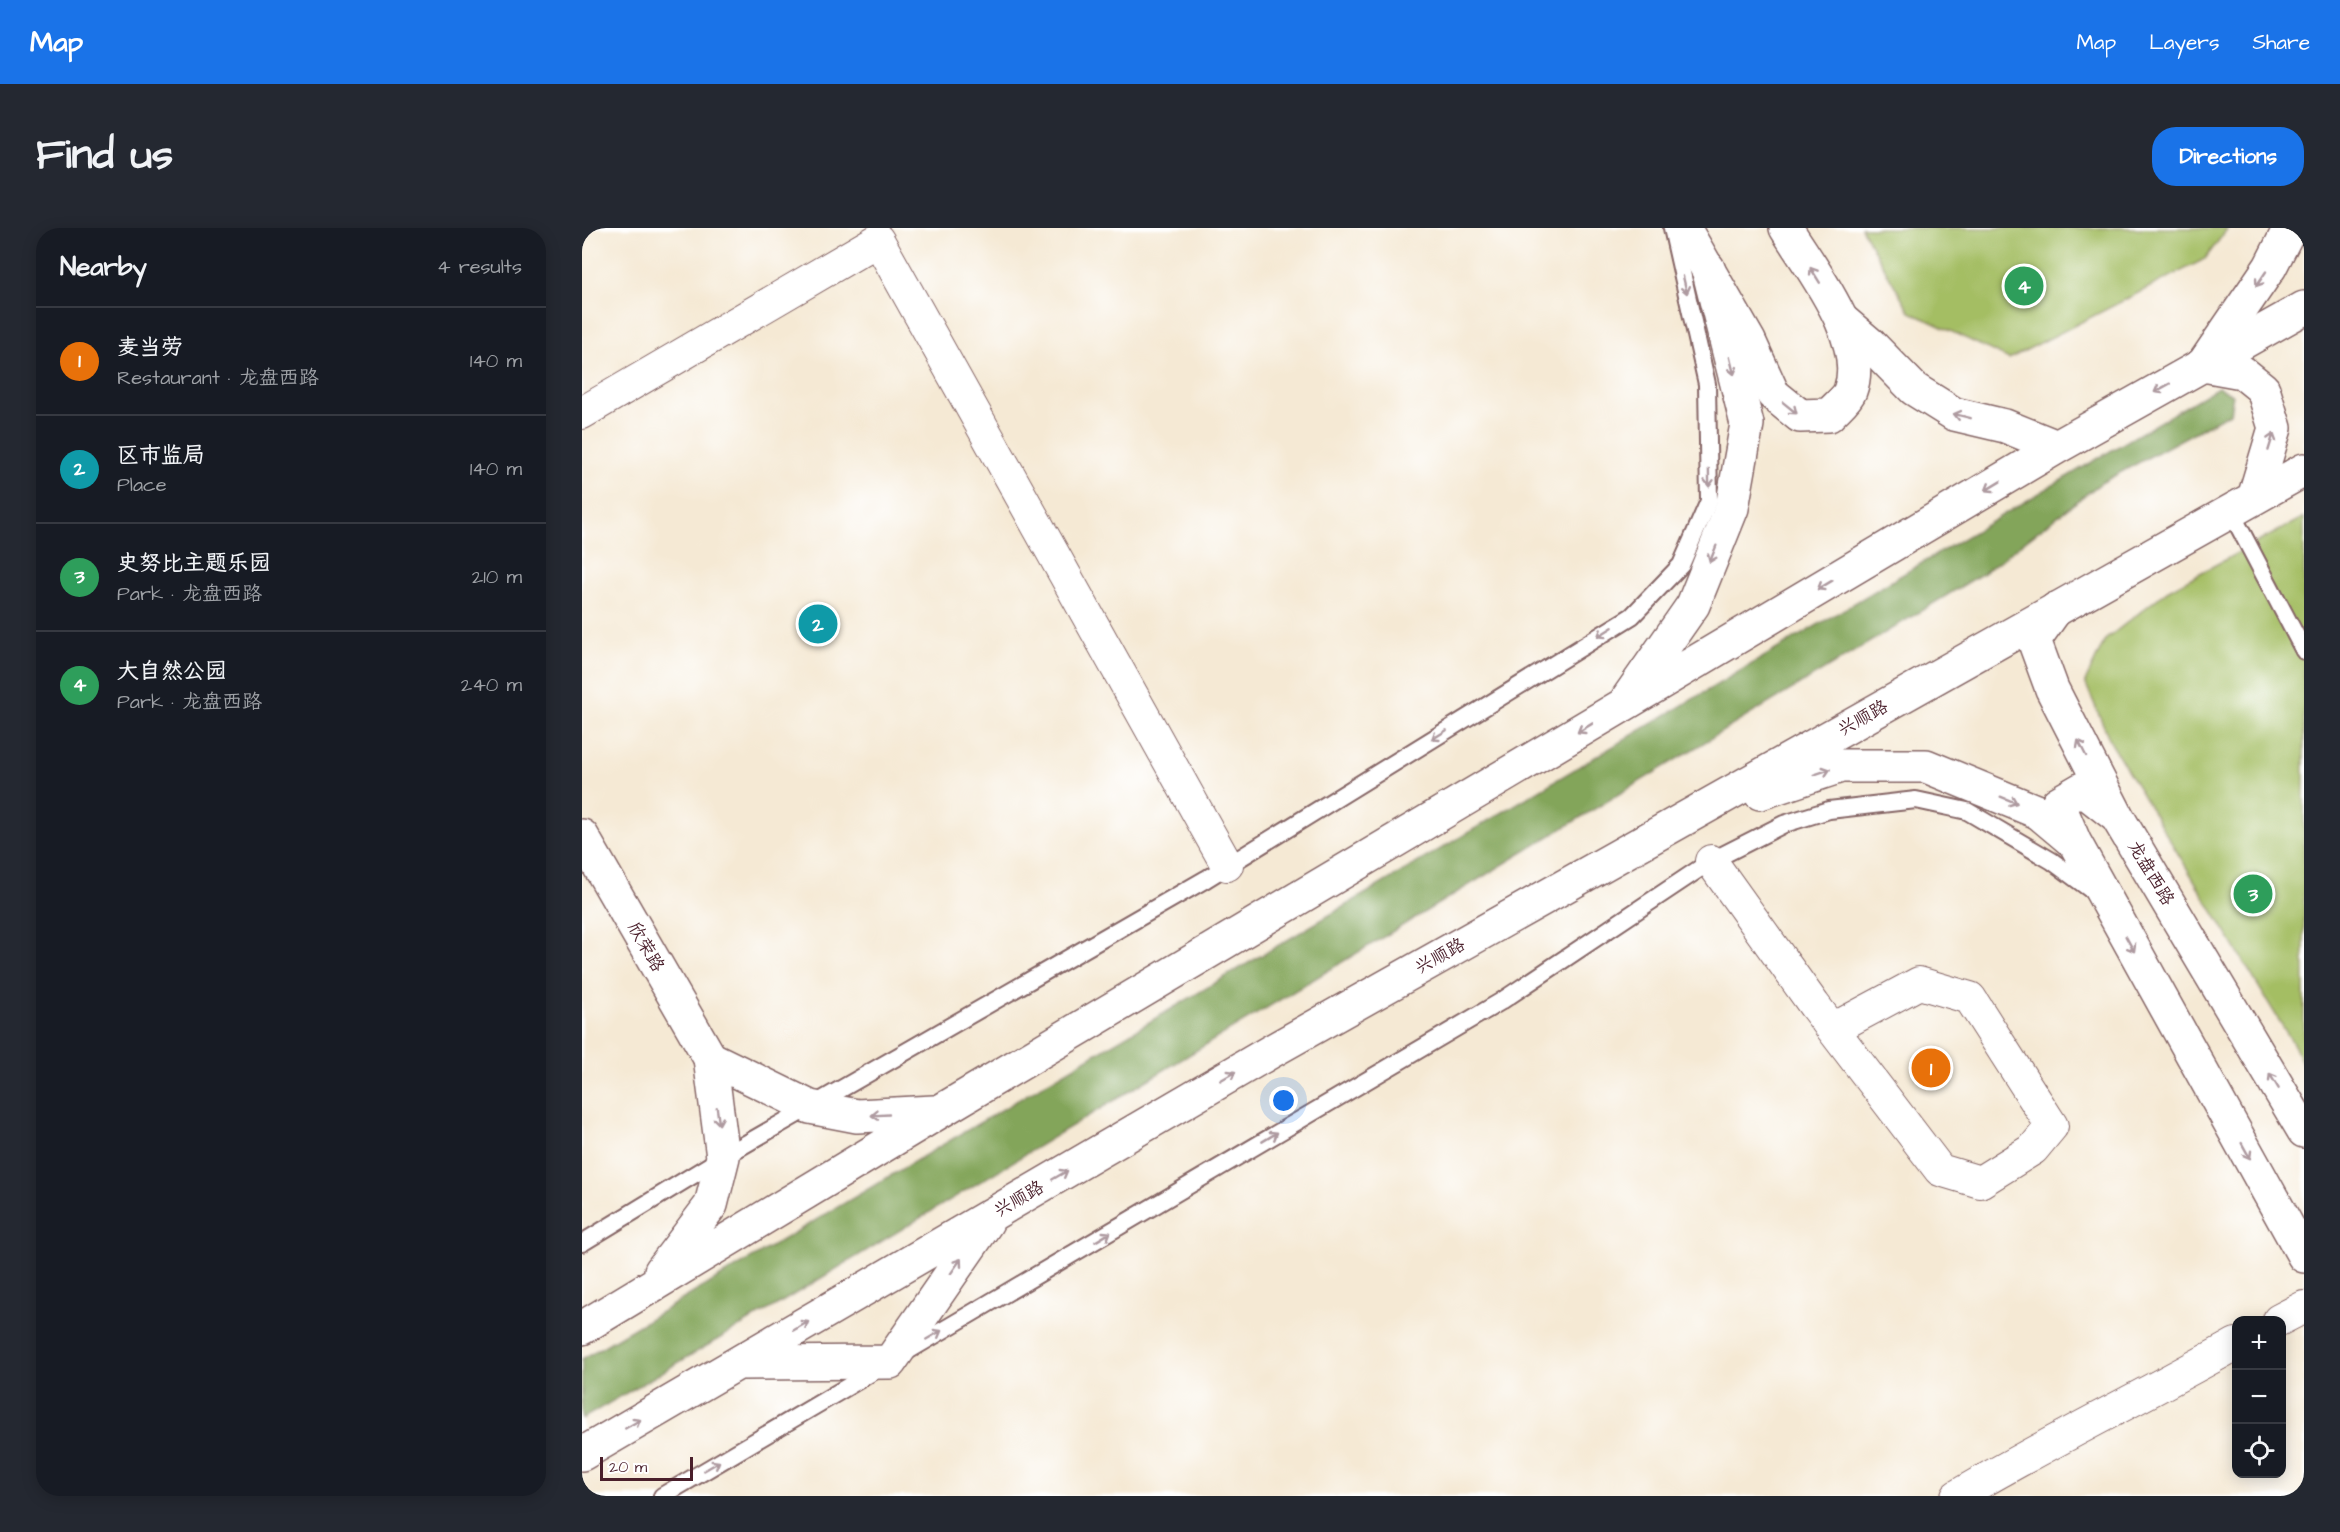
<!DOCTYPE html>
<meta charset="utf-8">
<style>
body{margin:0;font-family:"Architects Daughter","LXGW WenKai TC",sans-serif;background:#242831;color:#f1f3f6}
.controls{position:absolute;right:18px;bottom:18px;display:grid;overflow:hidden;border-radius:12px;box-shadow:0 3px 15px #0003}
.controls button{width:54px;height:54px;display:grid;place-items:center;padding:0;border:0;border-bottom:2px solid #363941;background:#171b24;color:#f1f3f6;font:30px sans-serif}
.scale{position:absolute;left:18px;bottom:15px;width:93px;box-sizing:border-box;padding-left:6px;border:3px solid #4a1f2b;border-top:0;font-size:16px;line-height:21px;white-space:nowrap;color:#4a1f2b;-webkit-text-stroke:4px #fff;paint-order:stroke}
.you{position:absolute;left:702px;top:873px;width:21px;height:21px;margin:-15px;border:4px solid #fff;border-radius:50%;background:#1a73e8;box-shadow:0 0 0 9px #1a73e833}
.badge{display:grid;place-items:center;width:39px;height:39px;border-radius:50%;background:#1a73e8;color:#fff;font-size:20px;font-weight:700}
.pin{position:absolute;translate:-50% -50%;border:3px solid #fff;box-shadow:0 2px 6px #0006}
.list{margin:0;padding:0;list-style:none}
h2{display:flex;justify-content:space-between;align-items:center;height:78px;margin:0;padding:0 24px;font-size:26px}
h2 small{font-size:20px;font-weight:400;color:#9ea1a6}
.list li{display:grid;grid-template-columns:39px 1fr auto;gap:18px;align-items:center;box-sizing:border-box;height:108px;padding:0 24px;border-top:2px solid #363941}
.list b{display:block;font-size:22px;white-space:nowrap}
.list p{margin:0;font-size:20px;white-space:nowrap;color:#9ea1a6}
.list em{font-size:20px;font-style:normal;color:#9ea1a6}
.icon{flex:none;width:33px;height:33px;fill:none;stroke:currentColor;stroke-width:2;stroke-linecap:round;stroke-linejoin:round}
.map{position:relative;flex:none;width:1722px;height:1268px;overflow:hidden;border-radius:24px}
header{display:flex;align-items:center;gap:36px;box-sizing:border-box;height:84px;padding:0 30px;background:#1a73e8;color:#fff}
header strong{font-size:28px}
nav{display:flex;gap:33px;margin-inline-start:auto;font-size:21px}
.intro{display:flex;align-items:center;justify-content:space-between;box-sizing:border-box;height:144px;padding:0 36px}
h1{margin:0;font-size:42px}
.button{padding:15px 27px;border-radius:24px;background:#1a73e8;color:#fff;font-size:21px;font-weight:700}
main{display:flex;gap:36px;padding:0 36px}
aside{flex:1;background:#171b24;border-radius:24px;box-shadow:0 3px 15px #0003}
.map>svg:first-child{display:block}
.green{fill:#a4be64;stroke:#776e48;stroke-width:1.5}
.forest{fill:#83a55a;stroke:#666242;stroke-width:1.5}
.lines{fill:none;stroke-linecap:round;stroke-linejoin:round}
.service-casing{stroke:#866666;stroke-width:20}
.minor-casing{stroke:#866666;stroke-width:34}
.tertiary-casing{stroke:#866666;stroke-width:36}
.secondary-casing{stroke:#866666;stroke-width:36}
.trunk-casing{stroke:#866666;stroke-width:36}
.service{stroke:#fff;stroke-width:16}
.minor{stroke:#fff;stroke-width:32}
.tertiary{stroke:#fff;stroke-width:33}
.secondary{stroke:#fff;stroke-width:33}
.trunk{stroke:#fff;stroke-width:33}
.oneway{stroke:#ae9aa0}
.labels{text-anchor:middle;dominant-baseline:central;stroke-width:4.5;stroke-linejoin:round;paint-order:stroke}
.street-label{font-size:18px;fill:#4a1f2b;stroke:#fff}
</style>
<header>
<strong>Map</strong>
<nav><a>Map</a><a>Layers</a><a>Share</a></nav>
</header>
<div class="intro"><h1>Find us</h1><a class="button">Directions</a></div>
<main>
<aside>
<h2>Nearby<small>4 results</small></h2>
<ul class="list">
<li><span class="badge" style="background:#e8710a">1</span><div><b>麦当劳</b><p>Restaurant · 龙盘西路</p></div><em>140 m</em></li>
<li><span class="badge" style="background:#0f9aa8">2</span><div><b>区市监局</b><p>Place</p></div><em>140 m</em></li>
<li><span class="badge" style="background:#2e9e5b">3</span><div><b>史努比主题乐园</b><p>Park · 龙盘西路</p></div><em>210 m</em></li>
<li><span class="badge" style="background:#2e9e5b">4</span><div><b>大自然公园</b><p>Park · 龙盘西路</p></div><em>240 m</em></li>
</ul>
</aside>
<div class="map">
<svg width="1722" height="1268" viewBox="0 0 1722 1268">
<rect width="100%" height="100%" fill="#fff"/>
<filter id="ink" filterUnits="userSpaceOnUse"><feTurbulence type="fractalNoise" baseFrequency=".0167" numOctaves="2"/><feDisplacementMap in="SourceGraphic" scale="12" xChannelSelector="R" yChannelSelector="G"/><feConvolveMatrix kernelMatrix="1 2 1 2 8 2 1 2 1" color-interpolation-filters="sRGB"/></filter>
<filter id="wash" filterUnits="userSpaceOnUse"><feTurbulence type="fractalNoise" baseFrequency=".008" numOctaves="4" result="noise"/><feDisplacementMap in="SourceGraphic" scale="24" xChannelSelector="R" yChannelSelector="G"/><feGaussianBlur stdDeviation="1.35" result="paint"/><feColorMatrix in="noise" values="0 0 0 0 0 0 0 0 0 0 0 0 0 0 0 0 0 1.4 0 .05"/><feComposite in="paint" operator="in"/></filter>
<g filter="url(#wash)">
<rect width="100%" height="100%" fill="#f5e9d4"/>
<path class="green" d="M1279 0H1646L1623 31 1427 131 1328 84Z
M1722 289V839L1712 817 1529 515 1503 454 1523 412 1585 363Z"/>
<path class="forest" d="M1636 159 1651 167 1648 185 1519 255 1400 346 198 1075 0 1191V1131Z"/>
</g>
<g filter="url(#ink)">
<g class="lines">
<defs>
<path id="service" d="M1649 284 1722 423
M0 1015 141 929 624 651 1050 388 1099 337 1127 273 1125 156 1090 0
M324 1124 918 774 1129 633 1202 596 1247 582 1334 572 1385 583 1470 633 1512 664
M80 1268 299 1139"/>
<path id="minor" d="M0 185 296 12 645 637
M1129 633 1232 777 1358 942 1398 954 1451 921 1470 898 1388 770 1337 755 1251 801
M1697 1092 1722 1079
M1375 1268C1466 1214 1562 1168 1654 1116"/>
<path id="tertiary" d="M1102 0 1167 113 1191 166 1218 188 1247 187C1253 180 1265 171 1268 163 1287 113 1229 41 1204 0
M1474 381 1452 412 1470 461 1536 590 1722 903
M1456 584 1493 615 1722 1028
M0 608 128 830
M1492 613 1476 575 1500 561 1533 587"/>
<path id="secondary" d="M1261 93 1288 116 1332 161 1372 186 1423 198 1475 219
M1621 137 1660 144 1681 161 1693 200 1672 270
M1046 470 1111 377 1150 280 1165 196 1126 40
M1178 565 1259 538H1344L1456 584
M128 830 228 879 275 888 352 884
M79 1043 129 977 141 929 128 830
M0 1100 357 884 1475 219 1722 80
M158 1135 308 1134 405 994
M0 1226 688 824 1722 242"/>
<path id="trunk" d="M1621 137 1688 39 1708 0"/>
</defs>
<use href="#service" class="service-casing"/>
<use href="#minor" class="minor-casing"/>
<use href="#tertiary" class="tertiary-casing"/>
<use href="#secondary" class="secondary-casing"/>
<use href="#trunk" class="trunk-casing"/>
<use href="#service" class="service"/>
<use href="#minor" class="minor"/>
<use href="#tertiary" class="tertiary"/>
<use href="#secondary" class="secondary"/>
<use href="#trunk" class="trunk"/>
</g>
<defs><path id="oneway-shaft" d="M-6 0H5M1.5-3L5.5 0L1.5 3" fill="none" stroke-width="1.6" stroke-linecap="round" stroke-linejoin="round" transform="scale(1.5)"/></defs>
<g class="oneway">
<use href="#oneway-shaft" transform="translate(1233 47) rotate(-122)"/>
<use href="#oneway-shaft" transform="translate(1679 51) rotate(124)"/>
<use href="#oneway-shaft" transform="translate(1103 57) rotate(77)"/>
<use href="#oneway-shaft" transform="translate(1150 138) rotate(76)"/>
<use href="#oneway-shaft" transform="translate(1580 160) rotate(151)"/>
<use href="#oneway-shaft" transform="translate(1208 180) rotate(39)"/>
<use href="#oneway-shaft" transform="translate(1380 188) rotate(-166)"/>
<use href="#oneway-shaft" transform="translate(1689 214) rotate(-73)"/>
<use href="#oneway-shaft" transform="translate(1127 250) rotate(89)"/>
<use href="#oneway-shaft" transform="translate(1411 258) rotate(149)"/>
<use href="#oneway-shaft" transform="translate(1131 326) rotate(112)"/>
<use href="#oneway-shaft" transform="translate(1243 357) rotate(149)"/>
<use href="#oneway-shaft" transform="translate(1023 404) rotate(148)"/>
<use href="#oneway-shaft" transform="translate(1003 500) rotate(149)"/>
<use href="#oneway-shaft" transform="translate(857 507) rotate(148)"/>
<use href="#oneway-shaft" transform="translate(1500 520) rotate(-117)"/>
<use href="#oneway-shaft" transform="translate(1240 544) rotate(-19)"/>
<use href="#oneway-shaft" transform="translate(1427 572) rotate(22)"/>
<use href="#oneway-shaft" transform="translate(1548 716) rotate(61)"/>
<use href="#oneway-shaft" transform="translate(646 848) rotate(-30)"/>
<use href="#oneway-shaft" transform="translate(1692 853) rotate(-121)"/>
<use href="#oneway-shaft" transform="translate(298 887) rotate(177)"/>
<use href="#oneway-shaft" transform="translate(136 888) rotate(82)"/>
<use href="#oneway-shaft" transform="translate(688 909) rotate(-31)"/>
<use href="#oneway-shaft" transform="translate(1664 923) rotate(61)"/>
<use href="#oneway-shaft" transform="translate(478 947) rotate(-30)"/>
<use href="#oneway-shaft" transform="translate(521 1009) rotate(-31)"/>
<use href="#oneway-shaft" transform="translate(374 1038) rotate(-55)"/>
<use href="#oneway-shaft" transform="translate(219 1098) rotate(-30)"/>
<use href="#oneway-shaft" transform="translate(352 1107) rotate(-30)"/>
<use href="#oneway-shaft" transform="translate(51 1196) rotate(-30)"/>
<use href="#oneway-shaft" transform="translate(130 1238) rotate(-30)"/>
</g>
</g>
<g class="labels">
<g class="street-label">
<text transform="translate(1281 490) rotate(-29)">兴顺路</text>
<text transform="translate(1569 645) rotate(59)">龙盘西路</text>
<text transform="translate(64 719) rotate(60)">欣荣路</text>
<text transform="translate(858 728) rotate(-29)">兴顺路</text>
<text transform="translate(437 971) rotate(-30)">兴顺路</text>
</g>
</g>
</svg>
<div class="controls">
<button>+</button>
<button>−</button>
<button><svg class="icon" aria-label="locate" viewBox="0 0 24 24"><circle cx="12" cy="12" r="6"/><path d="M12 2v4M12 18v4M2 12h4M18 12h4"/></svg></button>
</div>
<div class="scale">20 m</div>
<div class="you"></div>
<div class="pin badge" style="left:1349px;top:840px;background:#e8710a">1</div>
<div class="pin badge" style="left:236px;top:396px;background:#0f9aa8">2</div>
<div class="pin badge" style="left:1671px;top:666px;background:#2e9e5b">3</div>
<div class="pin badge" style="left:1442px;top:58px;background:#2e9e5b">4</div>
</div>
</main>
